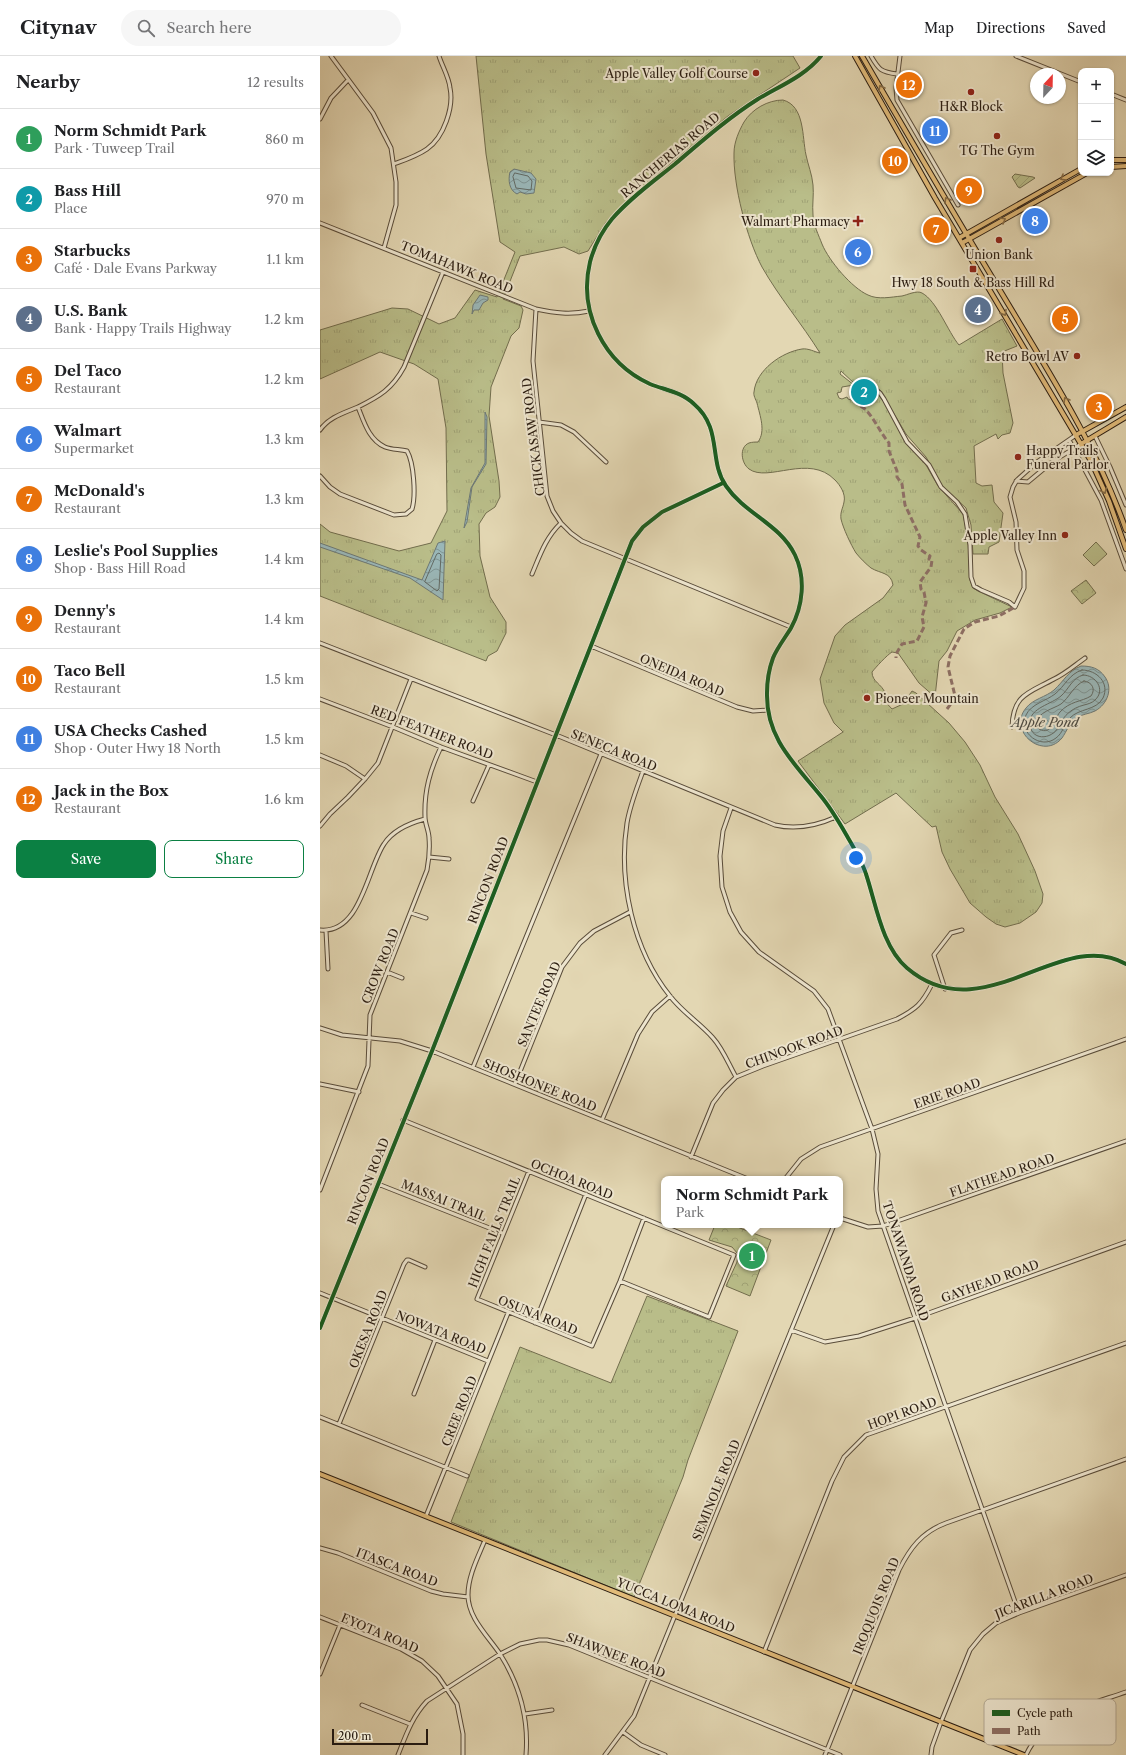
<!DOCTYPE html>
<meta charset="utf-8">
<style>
body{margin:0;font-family:"Libre Caslon Text",serif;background:#f6f6f6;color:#202124}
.controls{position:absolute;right:12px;top:12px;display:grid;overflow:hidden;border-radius:8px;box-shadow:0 1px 3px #0004}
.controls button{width:36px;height:36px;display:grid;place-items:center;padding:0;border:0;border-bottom:1px solid #e0e0e0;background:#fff;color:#202124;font:20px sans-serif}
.compass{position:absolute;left:710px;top:12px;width:36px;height:36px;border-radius:50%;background:#fff;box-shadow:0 1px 3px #0004;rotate:22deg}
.scale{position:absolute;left:12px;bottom:10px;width:96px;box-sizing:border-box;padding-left:4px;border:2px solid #2b1d11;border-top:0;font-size:11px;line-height:14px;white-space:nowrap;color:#2b1d11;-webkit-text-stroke:3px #ede5ce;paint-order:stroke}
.you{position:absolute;left:536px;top:802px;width:14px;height:14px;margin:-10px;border:3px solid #fff;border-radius:50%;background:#1a73e8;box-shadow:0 0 0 6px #1a73e833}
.badge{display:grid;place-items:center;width:26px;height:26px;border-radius:50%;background:#0b8043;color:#fff;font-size:13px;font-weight:700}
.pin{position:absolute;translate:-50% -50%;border:2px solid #fff;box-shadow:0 1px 4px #0006}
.popup{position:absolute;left:341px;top:1120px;width:182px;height:52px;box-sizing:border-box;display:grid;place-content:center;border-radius:8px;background:#fff;filter:drop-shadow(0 1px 3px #0005);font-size:13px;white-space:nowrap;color:#757577}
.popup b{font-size:15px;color:#202124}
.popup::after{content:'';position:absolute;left:50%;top:100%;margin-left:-8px;border:8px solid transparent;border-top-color:#fff}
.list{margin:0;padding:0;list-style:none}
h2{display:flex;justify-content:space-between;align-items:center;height:52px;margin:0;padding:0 16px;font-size:17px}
h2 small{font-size:13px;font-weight:400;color:#757577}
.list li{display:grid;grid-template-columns:26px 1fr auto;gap:12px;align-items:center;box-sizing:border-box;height:60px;padding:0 16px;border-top:1px solid #e0e0e0}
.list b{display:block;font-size:15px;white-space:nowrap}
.list p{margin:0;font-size:13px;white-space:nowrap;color:#757577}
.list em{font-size:13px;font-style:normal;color:#757577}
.actions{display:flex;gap:8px;padding:12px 16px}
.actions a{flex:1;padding:9px 0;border:1px solid #0b8043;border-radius:8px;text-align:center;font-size:14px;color:#0b8043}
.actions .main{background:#0b8043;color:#fff}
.icon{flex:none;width:22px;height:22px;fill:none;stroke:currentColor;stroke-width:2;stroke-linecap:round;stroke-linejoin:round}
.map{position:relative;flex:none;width:806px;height:1699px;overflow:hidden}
header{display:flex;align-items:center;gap:24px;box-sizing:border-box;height:56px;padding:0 20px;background:#fff;border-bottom:1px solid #e0e0e0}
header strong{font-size:19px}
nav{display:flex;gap:22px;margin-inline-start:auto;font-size:14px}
.search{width:280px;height:36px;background:#f6f6f6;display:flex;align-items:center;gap:10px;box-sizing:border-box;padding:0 14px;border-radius:22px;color:#757577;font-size:15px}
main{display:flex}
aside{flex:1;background:#fff}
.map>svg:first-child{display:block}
.grass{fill:url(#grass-tufts);stroke:#726d4d}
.park{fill:url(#park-crowns);stroke:#726d4d}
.garden{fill:url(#garden-furrows);stroke:#726d4d}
.pitch{fill:#b9bd89;stroke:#726d4d}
.water{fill:url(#water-waves);stroke:#6e7975}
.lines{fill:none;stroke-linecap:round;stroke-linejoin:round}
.shore{stroke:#626a64;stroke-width:1}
.minor-casing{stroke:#594c3a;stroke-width:5}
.major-casing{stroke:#2b1d11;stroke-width:6}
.minor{stroke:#ede5ce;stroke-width:3}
.major{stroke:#e2bc7a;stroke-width:4}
.quiet{stroke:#8d6e63;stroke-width:3;stroke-dasharray:6 3;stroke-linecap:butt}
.cycleway-casing{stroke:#ede5ce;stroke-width:6}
.cycleway{stroke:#1b5e20;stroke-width:4}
.oneway{stroke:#866c46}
.poi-dot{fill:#8f2418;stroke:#ede5ce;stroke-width:1.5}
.labels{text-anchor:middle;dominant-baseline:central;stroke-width:4;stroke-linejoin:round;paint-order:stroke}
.poi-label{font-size:12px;fill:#2b1d11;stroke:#ede5ce;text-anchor:end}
.street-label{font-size:12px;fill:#2b1d11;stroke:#ede5ce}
.water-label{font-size:13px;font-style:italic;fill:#4c4b43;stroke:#ede5ce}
.key{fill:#ede5ce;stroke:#b3a995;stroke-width:1}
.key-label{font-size:11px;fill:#2b1d11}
</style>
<header>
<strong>Citynav</strong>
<div class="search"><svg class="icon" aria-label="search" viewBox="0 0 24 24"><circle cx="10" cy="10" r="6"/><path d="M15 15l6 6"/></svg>Search here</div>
<nav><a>Map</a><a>Directions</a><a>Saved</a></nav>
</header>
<main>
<aside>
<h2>Nearby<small>12 results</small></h2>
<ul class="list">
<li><span class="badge" style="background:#2e9e5b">1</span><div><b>Norm Schmidt Park</b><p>Park · Tuweep Trail</p></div><em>860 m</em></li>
<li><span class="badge" style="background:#0f9aa8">2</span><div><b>Bass Hill</b><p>Place</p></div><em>970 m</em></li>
<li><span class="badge" style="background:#e8710a">3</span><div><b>Starbucks</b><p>Café · Dale Evans Parkway</p></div><em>1.1 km</em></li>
<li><span class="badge" style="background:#5c6f8a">4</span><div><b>U.S. Bank</b><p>Bank · Happy Trails Highway</p></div><em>1.2 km</em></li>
<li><span class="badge" style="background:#e8710a">5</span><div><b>Del Taco</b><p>Restaurant</p></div><em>1.2 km</em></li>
<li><span class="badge" style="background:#3f7fe0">6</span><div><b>Walmart</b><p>Supermarket</p></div><em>1.3 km</em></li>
<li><span class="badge" style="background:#e8710a">7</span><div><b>McDonald's</b><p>Restaurant</p></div><em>1.3 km</em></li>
<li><span class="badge" style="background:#3f7fe0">8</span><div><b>Leslie's Pool Supplies</b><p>Shop · Bass Hill Road</p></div><em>1.4 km</em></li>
<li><span class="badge" style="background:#e8710a">9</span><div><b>Denny's</b><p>Restaurant</p></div><em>1.4 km</em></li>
<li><span class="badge" style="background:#e8710a">10</span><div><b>Taco Bell</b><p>Restaurant</p></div><em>1.5 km</em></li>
<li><span class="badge" style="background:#3f7fe0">11</span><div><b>USA Checks Cashed</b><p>Shop · Outer Hwy 18 North</p></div><em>1.5 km</em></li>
<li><span class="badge" style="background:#e8710a">12</span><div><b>Jack in the Box</b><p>Restaurant</p></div><em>1.6 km</em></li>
</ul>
<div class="actions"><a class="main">Save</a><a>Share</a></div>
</aside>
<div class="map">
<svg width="806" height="1699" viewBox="0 0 806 1699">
<defs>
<pattern id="grass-tufts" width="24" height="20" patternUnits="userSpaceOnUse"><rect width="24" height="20" fill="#b9bd89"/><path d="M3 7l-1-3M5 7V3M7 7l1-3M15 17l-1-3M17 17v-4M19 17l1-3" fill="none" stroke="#9fa275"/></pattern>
<pattern id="park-crowns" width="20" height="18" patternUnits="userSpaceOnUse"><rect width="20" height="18" fill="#b9bd89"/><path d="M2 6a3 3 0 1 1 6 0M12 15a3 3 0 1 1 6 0" fill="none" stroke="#9fa275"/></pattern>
<pattern id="garden-furrows" width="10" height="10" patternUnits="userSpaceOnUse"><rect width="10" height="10" fill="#b9bd89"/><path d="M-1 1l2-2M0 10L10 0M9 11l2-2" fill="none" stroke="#9fa275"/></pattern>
<pattern id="water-waves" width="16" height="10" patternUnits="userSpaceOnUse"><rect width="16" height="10" fill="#9ab7b8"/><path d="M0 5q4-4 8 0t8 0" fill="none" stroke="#7e9494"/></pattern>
</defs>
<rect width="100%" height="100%" fill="#e3d7b3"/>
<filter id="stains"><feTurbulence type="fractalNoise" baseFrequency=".005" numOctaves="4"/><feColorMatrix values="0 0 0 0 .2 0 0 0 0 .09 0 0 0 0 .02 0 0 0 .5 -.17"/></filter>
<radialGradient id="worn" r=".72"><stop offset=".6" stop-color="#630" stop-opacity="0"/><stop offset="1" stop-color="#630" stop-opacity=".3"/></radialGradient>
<path class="grass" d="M156 0H473L480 12 408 60 308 143 286 166 268 195 259 198 244 191 200 200 183 243 201 250 203 254 199 272 191 280 171 331 169 360 179 425 180 441 175 451 166 457 159 468 160 500 170 541 186 566V577L177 595 168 600 166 605 0 540V468L10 476 79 495 111 487 127 455 126 372 118 323 94 308 60 296 0 323V274L72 252 88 253 119 268 135 262 155 234 177 241 195 196 180 186 166 98Z
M463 44C485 50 482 81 486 99 488 109 492 118 493 129 494 139 492 149 493 159 493 168 499 180 502 188 509 205 532 232 548 239 558 244 571 241 582 240 587 239 597 234 602 237 617 245 628 276 639 289L682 263 697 290 682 296 683 317 693 367 690 377 682 379 678 383 676 378 654 390 656 427 662 430 672 429 674 446 683 457 679 486 669 491 668 498H653L651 469 646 452 622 430 606 401 586 378 560 334 555 330 548 332 535 328 521 315 520 318 534 329 522 331 521 336 517 337 519 342 522 343 527 341 528 343C534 345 541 346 547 343L553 334 557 337 564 346 585 385 606 409 618 430 643 458 648 483 650 524 653 532 658 535 692 551 680 557 655 564 637 575 627 595 619 605 615 641 599 627 578 597 572 596C567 599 556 611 552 616 552 626 562 628 565 637L559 639 572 653 583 648 592 635 596 637 629 667 645 686 660 709 675 741 698 778 715 815 723 838 722 847 716 856 700 867 685 871 676 868 666 861 650 847 630 813 622 796 616 770 612 771 576 737 525 768 478 705 523 676 514 667 504 647 500 623 515 580 525 569 563 542 573 529C571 516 561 518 551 512 546 508 540 502 536 497 531 489 523 472 521 463 520 456 523 452 524 446 526 438 520 429 515 424 489 397 448 427 429 413 421 407 419 391 429 387 432 386 436 386 438 386 446 375 440 360 437 347 436 344 433 339 434 336 436 314 462 296 482 293 488 292 495 296 500 297 482 268 459 241 442 211 427 183 413 129 414 97 414 86 419 75 424 66 432 53 448 44 463 44Z
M327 1240 418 1275 368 1404 363 1421 314 1541 131 1466 200 1291 291 1327Z"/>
<path class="park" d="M766 524 776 537 762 548 751 535Z
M395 1169H412L451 1184 430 1240 406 1230 417 1206 418 1198 412 1191 389 1184Z"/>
<path class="garden" d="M695 118 713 121 715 122 700 132 698 131 692 121Z"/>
<path class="pitch" d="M776 486 787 498 774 510 763 499Z"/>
<path class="water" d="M194 113 211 117 216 123 214 137 206 138 200 136 197 138C189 134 188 124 190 116Z
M160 239 168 241V244L163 247 159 254H154L152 258 153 249Z
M165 356 167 361 166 408 152 431 147 466 144 472 151 432 165 407Z
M125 485 123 544 90 522 0 491V487L102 524 118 487Z
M761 610C771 610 779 612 785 621 793 632 788 648 775 655 769 658 762 658 756 662 749 667 747 675 742 682 723 705 687 675 706 652 713 643 726 641 734 634 744 625 748 615 761 610Z"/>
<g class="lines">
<path class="shore" d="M195 117 208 120 212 125 211 134 196 132 193 121Z
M117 498 119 497 121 499 119 533 117 535 105 526Z
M762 614C777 614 790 627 783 642 776 655 759 652 750 662 744 668 743 677 736 682 721 694 698 677 706 659 711 648 726 645 735 638 745 630 749 618 762 614Z
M763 619C776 619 786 634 775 644 772 647 768 648 764 649 752 652 744 659 739 670 732 685 709 685 710 666 710 652 732 648 741 640 749 633 752 622 763 619Z
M764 625C772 626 776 633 771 640 761 646 750 645 740 656 734 663 732 680 719 673L716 667C718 656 733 653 741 648 749 642 754 629 764 625Z"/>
<defs>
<path id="minor" d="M11 0 53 57 71 92 76 126V149L64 192
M501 0C485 20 460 30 438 43 408 62 382 85 355 108 334 125 310 142 292 163 282 175 274 191 270 206 258 256 284 307 330 328 345 334 362 336 374 348 403 373 388 404 406 430 425 458 460 468 475 499 486 522 483 550 471 572 465 582 457 592 453 602 449 613 447 626 447 637 446 682 474 707 500 739 511 752 519 766 527 780 534 792 542 805 546 818 556 848 562 891 587 912 663 977 741 870 806 908
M551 0C559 14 561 16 577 18
M580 0 576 32 577 44 638 149
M696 0 761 26
M791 38 806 44
M0 63 11 42 28 24
M74 108C85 104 97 100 107 93 124 81 134 51 130 32 129 21 122 10 119 0
M0 167 216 253C235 257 250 259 269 255
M216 253 213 305 227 440 233 455 241 467 251 477 262 485 471 571
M536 341 540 343 546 342 553 332 560 337 564 343 587 386 609 409 621 431 637 446 645 458 650 489 651 521 654 530 661 534 689 546 695 551 704 532V515L697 494 696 466 690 441 693 431 697 424 717 406 756 379
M38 351C60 340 72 333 84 311L123 216
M219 366 241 369 254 376 286 406
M0 374C9 361 24 357 38 351 44 366 49 384 65 391 72 394 80 393 87 395 94 407 96 440 92 453L86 458 74 459 20 438 10 431 0 420
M775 380 790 411 806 449
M749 384 781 444 806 513
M696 425 708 426 732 406 761 388
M212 518C220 499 226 481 241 467
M0 587 236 679 455 769C476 774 496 770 516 761
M271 590 417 651 433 655 448 654
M0 643 73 671 121 691 217 726
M692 671C693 638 709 637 734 623 745 618 755 609 765 602
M0 699 26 710 45 723
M323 715C317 732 310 749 307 767 298 825 313 894 350 940 362 956 380 967 393 982 403 993 409 1009 416 1021
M153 745 169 709
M411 752 403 775 400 800 402 831 410 856 421 876 439 896 494 935 508 953 552 1073 558 1098 556 1133 558 1155 626 1351 699 1557
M0 770 10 758 28 741 45 723 58 707 91 623
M109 801 129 803
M91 857 106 862
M0 874C41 878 47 813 64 788 73 774 90 767 105 763
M6 875 8 913
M67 916 82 922
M625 933 614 899 631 877 642 874
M0 972 22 979 80 985 112 995 428 1123
M153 1011 281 698
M0 1028 39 1036
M195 1028 242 911 260 887 274 875 310 856
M83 1064 414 1199 389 1261 300 1225
M282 1064 318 978 332 956 350 940
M371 1101 393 1047 403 1034 416 1021 443 1010 577 963C596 953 602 948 612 928
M209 1115 157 1243 272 1290 300 1225 324 1162
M465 1123 481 1103 500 1091 806 983
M58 1128 182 1177
M0 1134 48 1010 50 959 107 814C109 803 110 793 109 782 109 775 105 768 105 761 104 735 110 714 121 691
M520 1162 548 1171 563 1170 806 1085
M0 1237 168 1305
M215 1267 266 1138
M0 1272 112 995 312 485 323 471 342 456 403 427
M471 1274 505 1286 539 1280 595 1262 806 1186
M94 1338 115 1284
M0 1361 147 1420
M19 1368 84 1208 87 1204H89L105 1211
M106 1460 188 1257
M165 1484C158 1501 148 1520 148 1539 148 1562 168 1580 180 1598 199 1628 209 1662 206 1699
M0 1492 18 1497 111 1535 123 1538 148 1541
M0 1561 81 1593 102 1605 118 1620 137 1648 143 1678V1699
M444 1596 512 1425 524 1401 546 1379 806 1287
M0 1618 20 1569
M42 1649 90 1668
M205 1658 232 1654
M303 1676 321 1689 345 1699
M78 1699C86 1679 92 1661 107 1645L180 1598 200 1588 219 1584H227L249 1589 520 1699
M285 1699 314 1660 514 1169
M505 1699 579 1514C590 1492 602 1476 626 1467L806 1403
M611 1699 612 1691 621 1666 650 1594 663 1578 676 1567 699 1557 806 1519
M706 1699C726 1657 766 1650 806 1636"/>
<path id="major" d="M535 0 615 142 771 405 789 445 806 493
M542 0C593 88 644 175 696 261 738 331 779 397 806 474
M791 104H806
M791 111 806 110
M639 182 761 113
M642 187 767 117
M756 379 806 351
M761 388 806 361
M0 1418 704 1699"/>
</defs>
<use href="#minor" class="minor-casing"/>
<use href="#major" class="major-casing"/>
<use href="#minor" class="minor"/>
<use href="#major" class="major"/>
<path class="quiet" d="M534 344C537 349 542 350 546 354 555 364 560 376 569 387V395L577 415V421L582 428 585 449 600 481 598 490 601 494 610 500 609 503 612 504 611 511 600 526 601 533 604 536 606 547 602 561 604 571 597 585 582 588 576 598V602
M627 653 633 645 635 640 628 611 630 600 644 573 655 566 679 560 695 551"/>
<defs>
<path id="cycleway" d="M501 0C485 20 460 30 438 43 408 62 382 85 355 108 334 125 310 142 292 163 282 175 274 191 270 206 258 256 284 307 330 328 345 334 362 336 374 348 403 373 388 404 406 430 425 458 460 468 475 499 486 522 483 550 471 572 465 582 457 592 453 602 449 613 447 626 447 637 446 682 474 707 500 739 511 752 519 766 527 780 534 792 542 805 546 818 556 848 562 891 587 912 663 977 741 870 806 908
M0 1272 112 995 312 485 323 471 342 456 403 427"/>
</defs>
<use href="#cycleway" class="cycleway-casing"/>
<use href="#cycleway" class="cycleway"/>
</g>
<defs><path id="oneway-chevron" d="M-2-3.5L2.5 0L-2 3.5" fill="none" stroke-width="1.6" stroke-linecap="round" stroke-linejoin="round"/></defs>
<g class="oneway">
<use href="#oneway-chevron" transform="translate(561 32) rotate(-120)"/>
<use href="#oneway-chevron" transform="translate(743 122) rotate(151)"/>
<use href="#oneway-chevron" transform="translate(627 144) rotate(-120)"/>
<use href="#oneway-chevron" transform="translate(683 164) rotate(-30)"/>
<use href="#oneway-chevron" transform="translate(684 257) rotate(59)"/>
<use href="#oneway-chevron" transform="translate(746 344) rotate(-120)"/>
<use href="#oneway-chevron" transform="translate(784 435) rotate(67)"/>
</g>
<g class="poi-dot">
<circle cx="436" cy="17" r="4"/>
<circle cx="651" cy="36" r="4"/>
<circle cx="677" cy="80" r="4"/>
<path d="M536 159h4v4h4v4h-4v4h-4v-4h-4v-4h4z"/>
<circle cx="679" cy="184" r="4"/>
<rect x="649" y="209" width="8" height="8" rx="2"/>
<circle cx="757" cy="300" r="4"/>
<circle cx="698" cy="401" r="4"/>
<circle cx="745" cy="479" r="4"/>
<circle cx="547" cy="642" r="4"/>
</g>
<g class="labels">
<g class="poi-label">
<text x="428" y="17">Apple Valley Golf Course</text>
<text x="651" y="50" text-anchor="middle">H&amp;R Block</text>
<text x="677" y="94" text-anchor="middle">TG The Gym</text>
<text x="530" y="165">Walmart Pharmacy</text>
<text x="679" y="198" text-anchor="middle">Union Bank</text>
<text x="653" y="226" text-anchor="middle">Hwy 18 South &amp; Bass Hill Rd</text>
<text x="749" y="300">Retro Bowl AV</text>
<text x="706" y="394" text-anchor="start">Happy Trails<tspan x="706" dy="14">Funeral Parlor</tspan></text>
<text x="737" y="479">Apple Valley Inn</text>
<text x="555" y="642" text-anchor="start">Pioneer Mountain</text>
</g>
<g class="street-label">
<text transform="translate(350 99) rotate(-40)">RANCHERIAS ROAD</text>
<text transform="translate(137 211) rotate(22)">TOMAHAWK ROAD</text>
<text transform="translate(213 381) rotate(-97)">CHICKASAW ROAD</text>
<text transform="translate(362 619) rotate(23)">ONEIDA ROAD</text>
<text transform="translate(112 676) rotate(21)">RED FEATHER ROAD</text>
<text transform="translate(294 694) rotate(22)">SENECA ROAD</text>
<text transform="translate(168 824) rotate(-69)">RINCON ROAD</text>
<text transform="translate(60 910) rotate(-68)">CROW ROAD</text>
<text transform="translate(219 948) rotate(-67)">SANTEE ROAD</text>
<text transform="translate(474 991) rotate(-20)">CHINOOK ROAD</text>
<text transform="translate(220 1029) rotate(22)">SHOSHONEE ROAD</text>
<text transform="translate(627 1037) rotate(-19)">ERIE ROAD</text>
<text transform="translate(682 1119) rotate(-19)">FLATHEAD ROAD</text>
<text transform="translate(252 1123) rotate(22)">OCHOA ROAD</text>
<text transform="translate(48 1125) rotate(-68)">RINCON ROAD</text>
<text transform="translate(124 1144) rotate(22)">MASSAI TRAIL</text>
<text transform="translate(174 1176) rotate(-68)">HIGH FALLS TRAIL</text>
<text transform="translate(586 1205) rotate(72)">TONAWANDA ROAD</text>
<text transform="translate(670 1225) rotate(-20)">GAYHEAD ROAD</text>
<text transform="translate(218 1259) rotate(22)">OSUNA ROAD</text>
<text transform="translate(48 1273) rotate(-68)">OKESA ROAD</text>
<text transform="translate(121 1276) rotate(22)">NOWATA ROAD</text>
<text transform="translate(139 1355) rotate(-68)">CREE ROAD</text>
<text transform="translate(582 1357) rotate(-20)">HOPI ROAD</text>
<text transform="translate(396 1434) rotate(-68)">SEMINOLE ROAD</text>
<text transform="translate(77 1511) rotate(21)">ITASCA ROAD</text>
<text transform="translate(724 1540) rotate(-21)">JICARILLA ROAD</text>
<text transform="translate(356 1549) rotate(22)">YUCCA LOMA ROAD</text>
<text transform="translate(556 1550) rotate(-68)">IROQUOIS ROAD</text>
<text transform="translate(60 1577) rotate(23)">EYOTA ROAD</text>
<text transform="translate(296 1599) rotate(21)">SHAWNEE ROAD</text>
</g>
<g class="water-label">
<text x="725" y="666">Apple Pond</text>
</g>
</g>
<rect x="664" y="1643" width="132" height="46" rx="6" class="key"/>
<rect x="672" y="1654" width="18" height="6" fill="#1b5e20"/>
<rect x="672" y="1672" width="18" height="6" fill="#8d6e63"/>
<g class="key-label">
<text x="697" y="1661">Cycle path</text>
<text x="697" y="1679">Path</text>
</g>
<rect width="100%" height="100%" filter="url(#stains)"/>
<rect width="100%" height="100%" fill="url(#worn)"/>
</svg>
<div class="controls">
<button>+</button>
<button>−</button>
<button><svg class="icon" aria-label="layers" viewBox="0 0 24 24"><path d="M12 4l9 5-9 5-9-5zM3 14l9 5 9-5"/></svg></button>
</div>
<svg class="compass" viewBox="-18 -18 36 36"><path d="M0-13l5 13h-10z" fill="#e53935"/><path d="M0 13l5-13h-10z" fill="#757577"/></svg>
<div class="scale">200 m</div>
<div class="you"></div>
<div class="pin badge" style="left:432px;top:1200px;background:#2e9e5b">1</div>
<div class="popup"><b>Norm Schmidt Park</b>Park</div>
<div class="pin badge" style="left:544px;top:336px;background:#0f9aa8">2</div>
<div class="pin badge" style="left:779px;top:351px;background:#e8710a">3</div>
<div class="pin badge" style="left:658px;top:254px;background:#5c6f8a">4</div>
<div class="pin badge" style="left:745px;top:263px;background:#e8710a">5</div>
<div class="pin badge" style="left:538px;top:196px;background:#3f7fe0">6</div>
<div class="pin badge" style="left:616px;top:174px;background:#e8710a">7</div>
<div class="pin badge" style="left:715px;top:165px;background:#3f7fe0">8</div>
<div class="pin badge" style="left:649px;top:135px;background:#e8710a">9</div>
<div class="pin badge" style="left:575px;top:105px;background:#e8710a">10</div>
<div class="pin badge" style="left:615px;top:75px;background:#3f7fe0">11</div>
<div class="pin badge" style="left:589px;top:29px;background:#e8710a">12</div>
</div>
</main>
